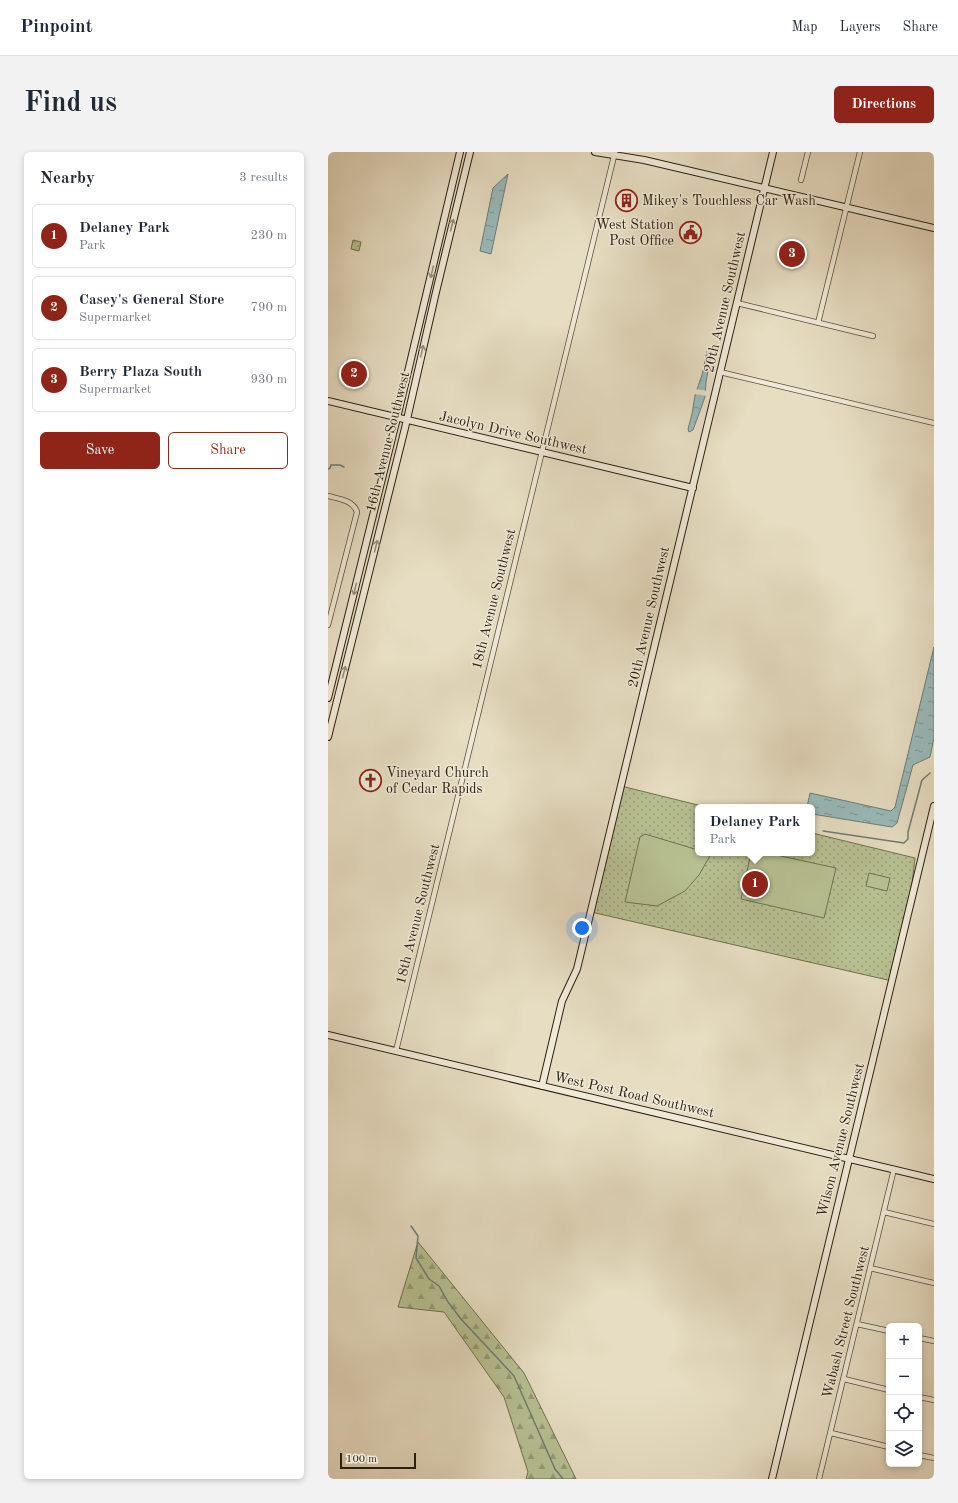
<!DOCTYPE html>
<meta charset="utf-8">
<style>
body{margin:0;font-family:"Old Standard TT",serif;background:#f2f2f3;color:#1f2937}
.controls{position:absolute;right:12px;bottom:12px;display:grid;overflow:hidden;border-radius:6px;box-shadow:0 2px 6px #0003}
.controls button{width:36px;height:36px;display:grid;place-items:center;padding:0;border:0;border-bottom:1px solid #e0e1e3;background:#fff;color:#1f2937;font:20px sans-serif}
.scale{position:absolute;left:12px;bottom:10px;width:76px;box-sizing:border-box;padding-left:4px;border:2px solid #2d2010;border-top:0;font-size:11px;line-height:14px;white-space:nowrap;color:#2d2010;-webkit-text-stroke:3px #efe9d7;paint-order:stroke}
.you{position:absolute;left:254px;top:776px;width:14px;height:14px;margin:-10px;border:3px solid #fff;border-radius:50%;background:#1a73e8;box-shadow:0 0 0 6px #1a73e833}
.badge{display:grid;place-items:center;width:26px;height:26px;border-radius:50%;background:#8f2418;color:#fff;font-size:13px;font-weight:700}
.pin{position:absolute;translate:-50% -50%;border:2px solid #fff;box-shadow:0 1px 4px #0006}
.popup{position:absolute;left:367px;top:652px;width:120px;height:52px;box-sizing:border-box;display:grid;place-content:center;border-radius:6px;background:#fff;filter:drop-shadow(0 1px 3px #0005);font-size:13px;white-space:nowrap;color:#747a83}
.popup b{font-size:15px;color:#1f2937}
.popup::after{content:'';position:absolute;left:50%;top:100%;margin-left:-8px;border:8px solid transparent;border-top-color:#fff}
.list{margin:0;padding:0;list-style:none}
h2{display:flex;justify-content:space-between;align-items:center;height:52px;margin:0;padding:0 16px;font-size:17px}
h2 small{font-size:13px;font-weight:400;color:#747a83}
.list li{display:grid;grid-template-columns:26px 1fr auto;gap:12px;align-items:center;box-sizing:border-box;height:64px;margin:0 8px 8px;padding:0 8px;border:1px solid #e0e1e3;border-radius:6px}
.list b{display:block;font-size:15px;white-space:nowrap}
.list p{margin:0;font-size:13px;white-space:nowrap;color:#747a83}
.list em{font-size:13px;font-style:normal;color:#747a83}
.actions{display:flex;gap:8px;padding:12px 16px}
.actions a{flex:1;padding:9px 0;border:1px solid #8f2418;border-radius:6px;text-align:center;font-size:14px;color:#8f2418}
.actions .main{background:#8f2418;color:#fff}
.icon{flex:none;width:22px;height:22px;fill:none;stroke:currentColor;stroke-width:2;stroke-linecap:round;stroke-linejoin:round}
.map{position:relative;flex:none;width:606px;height:1327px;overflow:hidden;border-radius:6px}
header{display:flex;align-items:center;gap:24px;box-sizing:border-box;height:56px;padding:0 20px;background:#fff;border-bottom:1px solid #e0e1e3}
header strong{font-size:19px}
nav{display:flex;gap:22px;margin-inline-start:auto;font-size:14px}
.intro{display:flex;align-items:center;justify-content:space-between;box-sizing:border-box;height:96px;padding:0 24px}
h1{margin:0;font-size:28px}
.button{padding:10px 18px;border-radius:6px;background:#8f2418;color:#fff;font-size:14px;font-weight:700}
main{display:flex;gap:24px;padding:0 24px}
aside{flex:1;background:#fff;border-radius:6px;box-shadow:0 2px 6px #0003}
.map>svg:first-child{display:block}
.forest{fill:url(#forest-firs);stroke:#727051}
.park{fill:url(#park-dots);stroke:#727051}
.garden{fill:#b7c092;stroke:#727051}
.water{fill:url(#water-ripples);stroke:#6e7c77}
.pier{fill:#e6ddc2}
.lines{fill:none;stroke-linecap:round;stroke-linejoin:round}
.stream{stroke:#6e7c77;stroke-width:1.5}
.street-casing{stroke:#5b4f3c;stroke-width:6}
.secondary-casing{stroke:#2d2010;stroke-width:8}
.street{stroke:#efe9d7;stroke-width:4.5}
.secondary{stroke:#efe9d7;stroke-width:6}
.oneway{stroke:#988f7d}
.labels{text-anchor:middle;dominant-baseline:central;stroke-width:3;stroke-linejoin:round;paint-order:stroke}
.poi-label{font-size:14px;fill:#2d2010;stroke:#efe9d7;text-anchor:start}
.street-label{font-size:14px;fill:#2d2010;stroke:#efe9d7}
</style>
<header>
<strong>Pinpoint</strong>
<nav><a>Map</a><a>Layers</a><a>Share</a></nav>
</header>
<div class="intro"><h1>Find us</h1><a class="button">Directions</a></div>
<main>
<aside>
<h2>Nearby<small>3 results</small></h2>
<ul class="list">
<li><span class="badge">1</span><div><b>Delaney Park</b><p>Park</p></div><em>230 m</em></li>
<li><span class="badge">2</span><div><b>Casey's General Store</b><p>Supermarket</p></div><em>790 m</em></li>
<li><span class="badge">3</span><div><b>Berry Plaza South</b><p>Supermarket</p></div><em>930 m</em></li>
</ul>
<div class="actions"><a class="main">Save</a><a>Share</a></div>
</aside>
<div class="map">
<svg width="606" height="1327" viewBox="0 0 606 1327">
<defs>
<pattern id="forest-firs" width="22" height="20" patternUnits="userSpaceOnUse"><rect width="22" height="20" fill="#b7c092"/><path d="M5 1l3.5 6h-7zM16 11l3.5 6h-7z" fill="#959c76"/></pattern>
<pattern id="park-dots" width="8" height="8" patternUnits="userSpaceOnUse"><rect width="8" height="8" fill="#b7c092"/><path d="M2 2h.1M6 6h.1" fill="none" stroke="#959c76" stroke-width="1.8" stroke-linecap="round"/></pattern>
<pattern id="water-ripples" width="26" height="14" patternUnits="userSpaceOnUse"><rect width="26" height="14" fill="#99babb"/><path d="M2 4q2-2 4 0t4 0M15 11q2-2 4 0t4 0" fill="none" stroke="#7d9797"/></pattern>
</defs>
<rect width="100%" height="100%" fill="#e6ddc2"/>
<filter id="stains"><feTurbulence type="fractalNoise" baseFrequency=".005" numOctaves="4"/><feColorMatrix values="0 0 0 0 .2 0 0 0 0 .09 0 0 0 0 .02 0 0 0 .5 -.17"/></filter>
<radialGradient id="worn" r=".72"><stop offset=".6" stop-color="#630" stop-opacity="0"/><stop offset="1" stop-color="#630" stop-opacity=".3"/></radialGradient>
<path class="forest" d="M90 1090 196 1221 248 1327H198L200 1320 176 1245 116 1160 70 1155Z"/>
<path class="park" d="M25 88 33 90 31 99 23 97Z
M293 634 378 655H370V701H484V681L587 706 581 757 564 829 263 760Z"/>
<path class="garden" d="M317 682 370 698V701L383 702 371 723 357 739 329 754 297 750 312 685Z
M423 701H439L508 716 496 766 413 747Z
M541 721 562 726 559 739 538 734Z"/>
<path class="water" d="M180 22 163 102 152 99 165 36Z
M380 195 383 197V202L378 230 377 245 365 278 361 280 360 277 364 262 367 243 374 223Z
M606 495V586L602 605 585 613 569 671 564 675 484 662V655H479L482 641 563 659 567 655Z"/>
<path class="pier" d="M367 237 380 239 379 244 366 242Z"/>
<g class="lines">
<path class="stream" d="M0 317 2 316 3 313H12L16 315
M495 679 576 691 580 687V680L594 628 602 621
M83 1074 90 1084 88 1106 101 1127 111 1134 120 1150 133 1167 186 1224 227 1317 235 1327"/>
<defs>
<path id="street" d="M473 28 480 0
M409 151 545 184
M490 171 532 0
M392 220 606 271
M0 344C11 347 25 348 29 360L0 473
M68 899 287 0
M556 1060 606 1072
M542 1116 606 1131
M529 1172 561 1179
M591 1186 606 1189
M516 1227 561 1238
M591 1245 606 1248
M503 1281 561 1295
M591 1303 606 1306
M491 1327 566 1017"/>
<path id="secondary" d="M267 0 316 8 606 76
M0 249 365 336
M0 546 69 266 132 0
M0 585 77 276 108 140 142 0
M0 883 606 1027
M214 934 234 849 249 817 445 0
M444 1327 606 654"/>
</defs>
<use href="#street" class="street-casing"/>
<use href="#secondary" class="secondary-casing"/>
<use href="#street" class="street"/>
<use href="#secondary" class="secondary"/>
</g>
<defs><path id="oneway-shaft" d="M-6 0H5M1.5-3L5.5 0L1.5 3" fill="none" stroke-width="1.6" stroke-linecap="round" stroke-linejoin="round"/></defs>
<g class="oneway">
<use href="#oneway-shaft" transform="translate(124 73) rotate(-76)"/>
<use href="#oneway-shaft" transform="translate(104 120) rotate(103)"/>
<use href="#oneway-shaft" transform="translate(94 199) rotate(-77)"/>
<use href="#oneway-shaft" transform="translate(48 394) rotate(-76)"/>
<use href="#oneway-shaft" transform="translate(27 437) rotate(104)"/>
<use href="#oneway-shaft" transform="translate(16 520) rotate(-76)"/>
</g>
<defs>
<symbol id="building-ring" viewBox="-11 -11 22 22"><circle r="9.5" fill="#efe9d7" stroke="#8f2418" stroke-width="1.5"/><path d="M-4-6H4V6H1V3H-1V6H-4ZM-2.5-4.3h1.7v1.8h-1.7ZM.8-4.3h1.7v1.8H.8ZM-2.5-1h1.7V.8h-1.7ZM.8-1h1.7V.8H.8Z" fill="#8f2418"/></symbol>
<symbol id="civic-ring" viewBox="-11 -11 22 22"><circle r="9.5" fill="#efe9d7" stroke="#8f2418" stroke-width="1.5"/><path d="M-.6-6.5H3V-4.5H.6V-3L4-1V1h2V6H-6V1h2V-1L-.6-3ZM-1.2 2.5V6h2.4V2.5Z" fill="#8f2418"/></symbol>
<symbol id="church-ring" viewBox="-11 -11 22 22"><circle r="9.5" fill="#efe9d7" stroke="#8f2418" stroke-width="1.5"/><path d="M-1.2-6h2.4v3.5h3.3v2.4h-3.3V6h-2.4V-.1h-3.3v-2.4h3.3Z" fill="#8f2418"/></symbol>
</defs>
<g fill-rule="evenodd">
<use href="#building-ring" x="286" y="36" width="25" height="25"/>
<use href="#civic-ring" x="350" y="68" width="25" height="25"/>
<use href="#church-ring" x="30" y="616" width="25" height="25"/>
</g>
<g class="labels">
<g class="poi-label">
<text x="314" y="49">Mikey's Touchless Car Wash</text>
<text x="346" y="73" text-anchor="end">West Station<tspan x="346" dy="16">Post Office</tspan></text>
<text x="58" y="621">Vineyard Church<tspan x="58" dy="16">of Cedar Rapids</tspan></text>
</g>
<g class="street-label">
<text transform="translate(397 150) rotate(-77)">20th Avenue Southwest</text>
<text transform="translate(185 281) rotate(13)">Jacolyn Drive Southwest</text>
<text transform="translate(60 290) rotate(-76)">16th Avenue Southwest</text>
<text transform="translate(166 447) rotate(-76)">18th Avenue Southwest</text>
<text transform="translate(321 465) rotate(-77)">20th Avenue Southwest</text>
<text transform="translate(90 762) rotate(-76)">18th Avenue Southwest</text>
<text transform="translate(306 943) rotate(13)">West Post Road Southwest</text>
<text transform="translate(513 988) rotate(-76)">Wilson Avenue Southwest</text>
<text transform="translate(518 1170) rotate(-76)">Wabash Street Southwest</text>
</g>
</g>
<rect width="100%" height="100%" filter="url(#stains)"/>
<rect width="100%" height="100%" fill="url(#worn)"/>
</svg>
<div class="controls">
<button>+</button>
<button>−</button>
<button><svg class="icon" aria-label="locate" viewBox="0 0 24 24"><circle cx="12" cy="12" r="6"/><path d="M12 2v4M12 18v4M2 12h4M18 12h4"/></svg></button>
<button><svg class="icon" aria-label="layers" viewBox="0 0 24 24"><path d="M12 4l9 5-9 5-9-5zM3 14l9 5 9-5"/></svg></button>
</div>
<div class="scale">100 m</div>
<div class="you"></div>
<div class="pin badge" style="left:427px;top:732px">1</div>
<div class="popup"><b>Delaney Park</b>Park</div>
<div class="pin badge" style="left:26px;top:222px">2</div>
<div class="pin badge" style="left:464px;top:102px">3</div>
</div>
</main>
